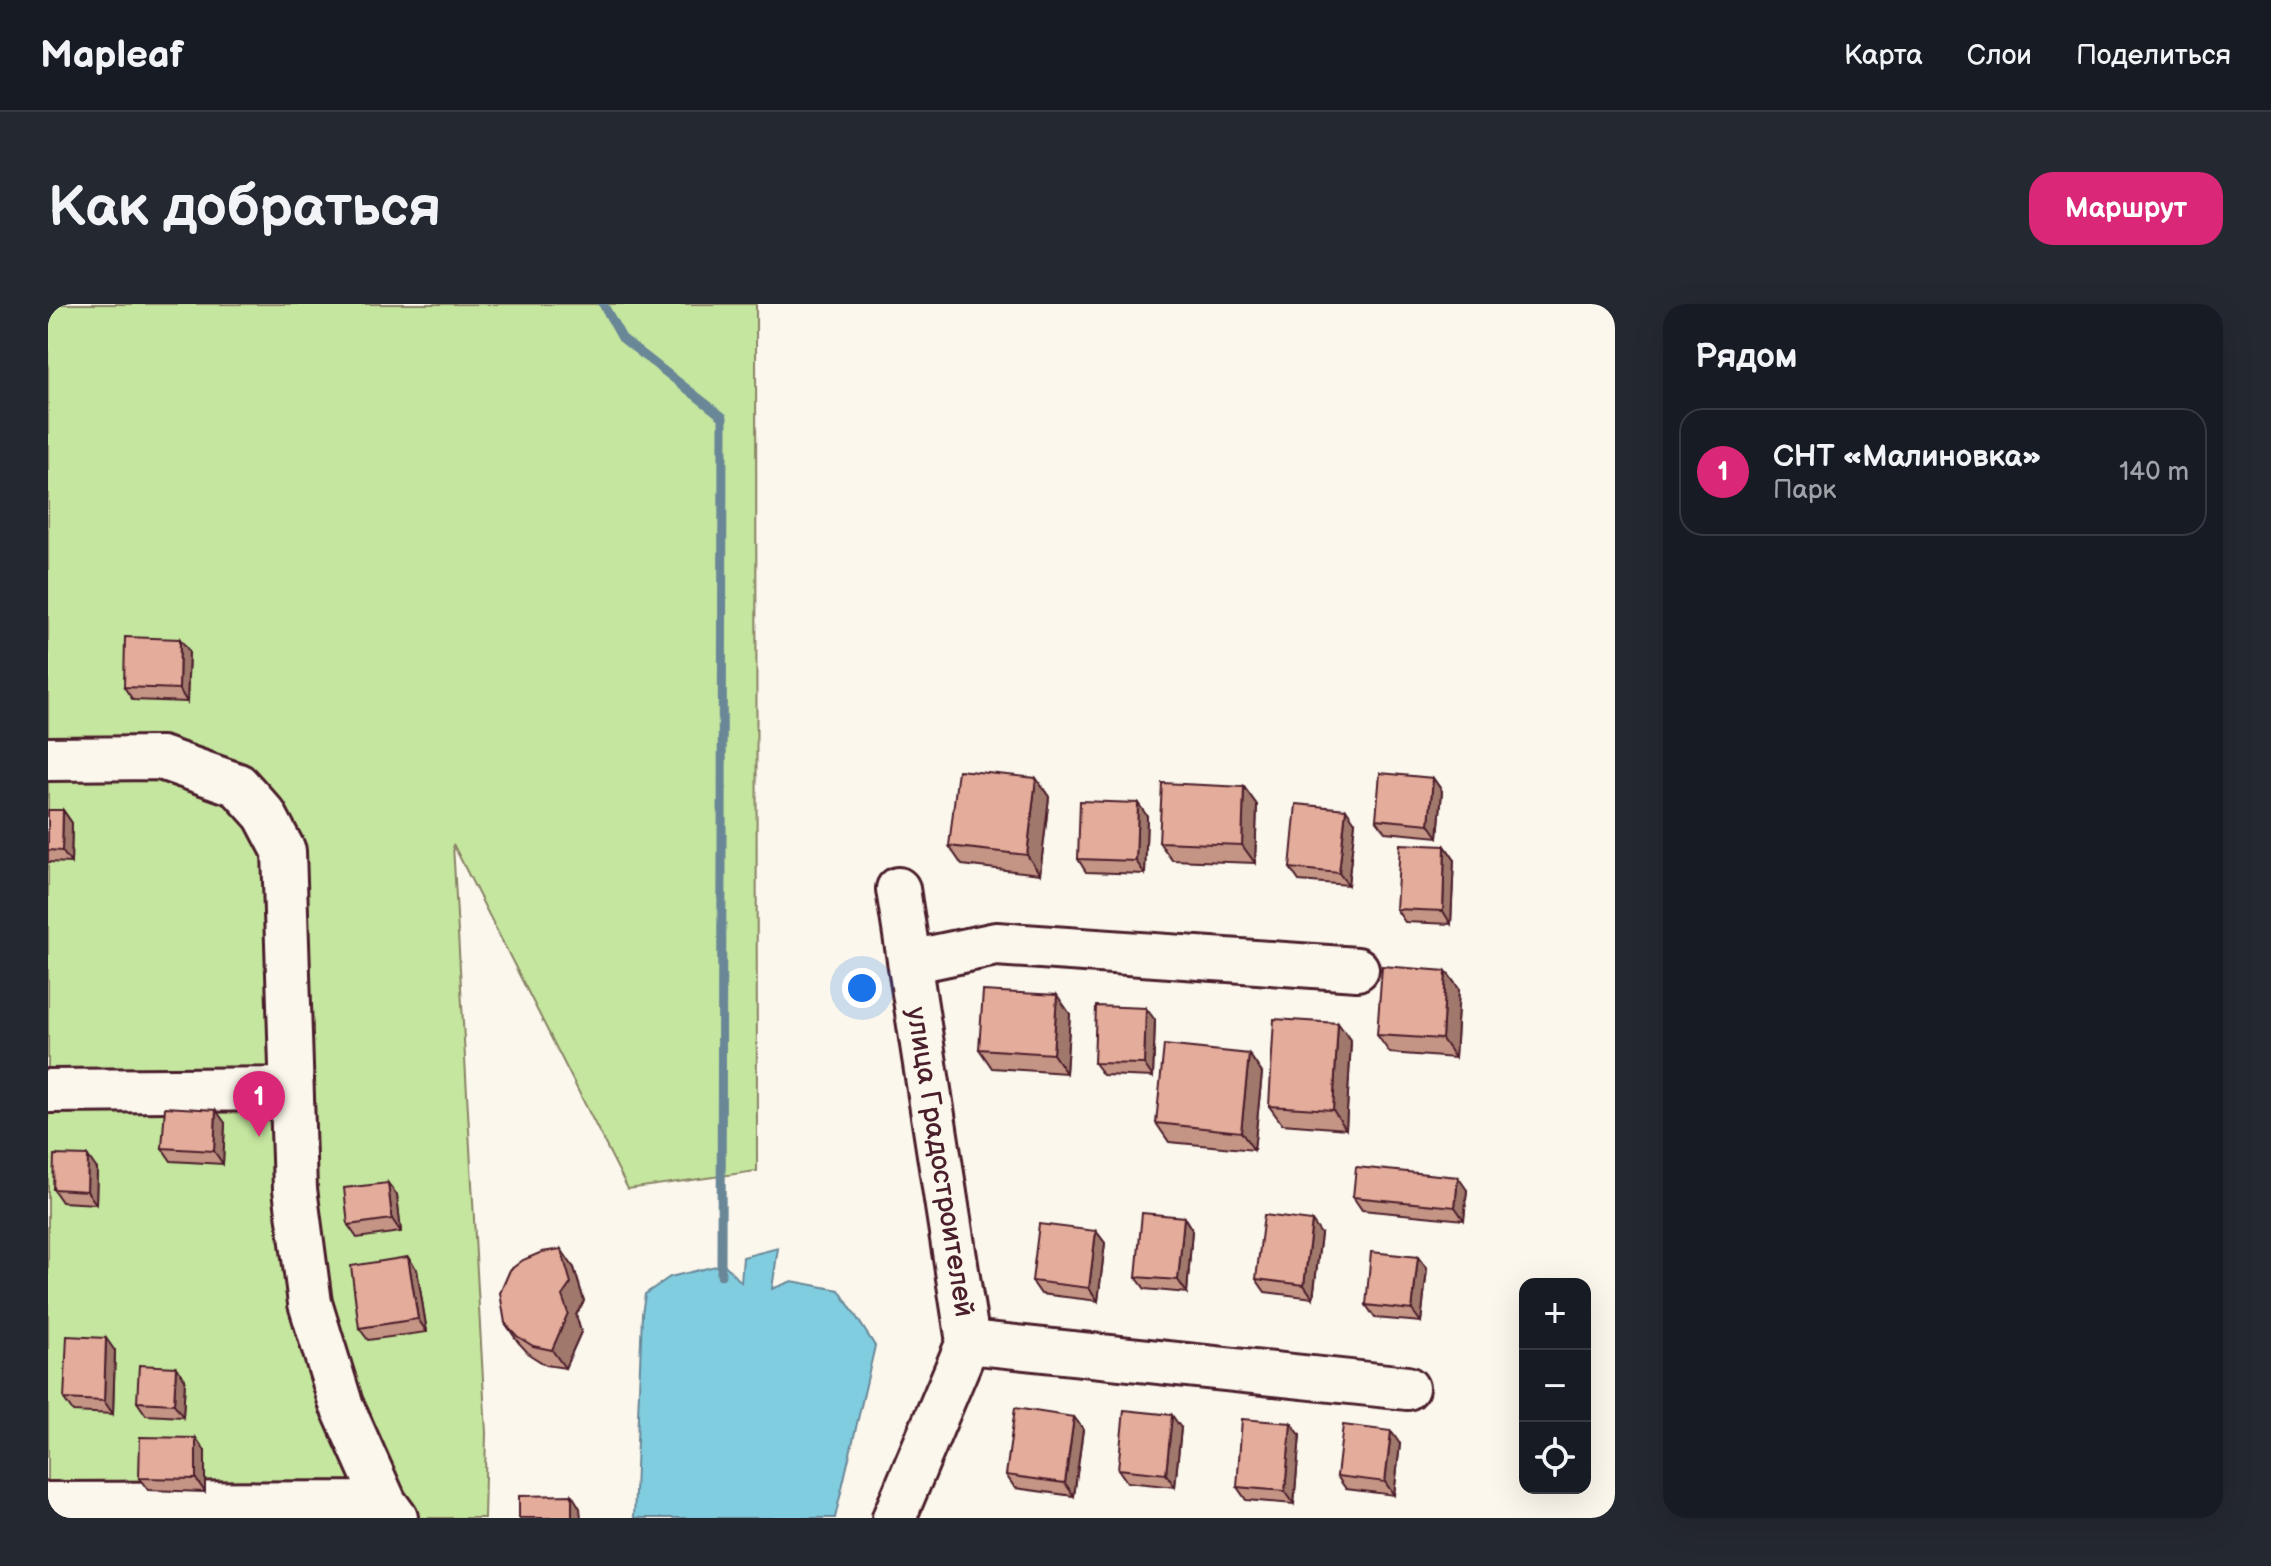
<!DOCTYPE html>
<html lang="ru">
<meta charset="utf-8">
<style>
body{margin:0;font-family:"Balsamiq Sans",sans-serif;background:#242831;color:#f1f3f6}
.controls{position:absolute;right:24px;bottom:24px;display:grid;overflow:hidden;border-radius:16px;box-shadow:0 8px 32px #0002}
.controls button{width:72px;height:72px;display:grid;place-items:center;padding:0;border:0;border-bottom:2px solid #363941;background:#171b24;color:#f1f3f6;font:40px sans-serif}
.you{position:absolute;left:814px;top:684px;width:28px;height:28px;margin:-20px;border:6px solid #fff;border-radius:50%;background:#1a73e8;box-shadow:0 0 0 12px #1a73e833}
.badge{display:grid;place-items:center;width:52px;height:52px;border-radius:50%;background:#db2777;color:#fff;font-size:26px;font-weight:700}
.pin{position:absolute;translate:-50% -66px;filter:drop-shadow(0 2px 4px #0008)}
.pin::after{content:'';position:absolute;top:42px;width:28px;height:24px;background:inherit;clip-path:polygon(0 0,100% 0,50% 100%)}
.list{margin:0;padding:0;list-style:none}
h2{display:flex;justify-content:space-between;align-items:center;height:104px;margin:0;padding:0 32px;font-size:34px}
h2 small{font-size:26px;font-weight:400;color:#9ea1a6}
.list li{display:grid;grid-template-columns:52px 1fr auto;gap:24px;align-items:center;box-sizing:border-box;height:128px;margin:0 16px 16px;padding:0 16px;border:2px solid #363941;border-radius:24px}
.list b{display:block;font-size:30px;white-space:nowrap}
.list p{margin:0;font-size:26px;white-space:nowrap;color:#9ea1a6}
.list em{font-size:26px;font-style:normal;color:#9ea1a6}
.icon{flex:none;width:44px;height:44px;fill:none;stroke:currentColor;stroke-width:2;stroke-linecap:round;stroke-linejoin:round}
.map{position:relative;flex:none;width:1567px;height:1214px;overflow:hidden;border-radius:24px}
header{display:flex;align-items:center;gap:48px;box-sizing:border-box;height:112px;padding:0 40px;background:#171b24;border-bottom:2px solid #363941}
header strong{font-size:38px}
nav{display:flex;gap:44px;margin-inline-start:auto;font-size:28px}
.intro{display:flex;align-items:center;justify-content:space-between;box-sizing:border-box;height:192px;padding:0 48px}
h1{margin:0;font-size:56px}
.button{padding:20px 36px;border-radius:24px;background:#db2777;color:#fff;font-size:28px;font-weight:700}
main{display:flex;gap:48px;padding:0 48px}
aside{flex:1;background:#171b24;border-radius:24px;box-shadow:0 8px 32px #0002}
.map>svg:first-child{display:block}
.green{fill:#c5e69f;stroke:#888265;stroke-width:2}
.water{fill:#80cddf;stroke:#6a8797;stroke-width:2}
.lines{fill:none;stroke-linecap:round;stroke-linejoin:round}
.stream{stroke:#6a8797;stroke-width:9}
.minor-casing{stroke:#4a1f2b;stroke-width:48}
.minor{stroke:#fbf7ec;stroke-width:42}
.wall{fill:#c49485;stroke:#4a1f2b;stroke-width:2}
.shaded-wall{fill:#a0786c;stroke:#4a1f2b;stroke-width:2}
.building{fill:#e4ac9b;stroke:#4a1f2b;stroke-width:2}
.labels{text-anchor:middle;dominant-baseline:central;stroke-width:6;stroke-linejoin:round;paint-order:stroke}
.street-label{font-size:28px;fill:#4a1f2b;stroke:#fbf7ec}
</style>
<header>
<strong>Mapleaf</strong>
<nav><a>Карта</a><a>Слои</a><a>Поделиться</a></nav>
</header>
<div class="intro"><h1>Как добраться</h1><a class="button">Маршрут</a></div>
<main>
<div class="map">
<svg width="1567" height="1214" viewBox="0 0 1567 1214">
<rect width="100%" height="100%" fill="#fbf7ec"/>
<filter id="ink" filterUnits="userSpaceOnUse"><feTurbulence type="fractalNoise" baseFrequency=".0125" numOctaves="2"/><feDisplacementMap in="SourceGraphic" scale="16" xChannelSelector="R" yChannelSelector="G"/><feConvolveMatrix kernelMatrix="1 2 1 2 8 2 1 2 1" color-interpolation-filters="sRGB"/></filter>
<g filter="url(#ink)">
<path class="green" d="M0 0H708L709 867 580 885 405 540 438 1129 436 1214H0Z"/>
<path class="water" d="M730 944 724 985 744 977 791 986 827 1042 787 1214H586L594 1010 597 990 622 973 676 960 693 978 695 953Z"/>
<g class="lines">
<path class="stream" d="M555 0 574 34 675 113 673 971"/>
<defs>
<path id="minor" d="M0 455 113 454 190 481 217 511 236 547 247 885 262 999 293 1100 337 1199 348 1214
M862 658 948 640 1309 665
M0 787 243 785
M920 1038 1359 1084
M0 1200 337 1199
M846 1214 920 1038 850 585"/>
</defs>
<use href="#minor" class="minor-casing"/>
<use href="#minor" class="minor"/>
</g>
<path class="wall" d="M141 347 139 398 85 396 76 383Z
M988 474 1001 493 992 570 914 561 901 542Z
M1385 474 1394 487 1390 533 1337 528 1328 515Z
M1196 483 1209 501 1207 559 1124 556 1111 538Z
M0 506H15L24 519 23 559 0 558Z
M1099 512 1097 570 1038 568 1030 555Z
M1307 518 1300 581 1251 577 1242 564Z
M1397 542 1406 555 1403 620 1357 618 1348 605Z
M1398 667 1411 685 1407 754 1342 749 1329 731Z
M1022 710 1018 769 944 764 931 745Z
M1107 716 1105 773 1055 771 1046 759Z
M1303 737 1298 825 1234 820 1221 802Z
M1201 750 1214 769 1206 846 1121 838 1108 819Z
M177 819 175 860 123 857 114 844Z
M49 865 48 900 14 898 5 885Z
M1419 886 1416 916 1314 906 1305 893Z
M349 891 353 928 309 934 300 921Z
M1136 913 1144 926 1139 989 1097 985 1088 973Z
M1048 927 1057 939 1050 997 993 990 984 977Z
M1273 930 1265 994 1217 988 1208 975Z
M526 964 536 997 528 1011 533 1028 517 1064 498 1061 482 1051 470 1038 457 1019Z
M1379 965 1373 1018 1327 1014 1318 1001Z
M369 966 379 1028 320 1036 311 1024Z
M67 1047 65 1110 25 1108 16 1095Z
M128 1063 137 1075 135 1113 98 1111 89 1098Z
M1026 1113 1035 1125 1026 1192 967 1184 958 1171Z
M1243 1119 1252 1131 1246 1200 1198 1196 1189 1183Z
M1133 1124 1127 1183 1079 1178 1070 1165Z
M1352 1140 1346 1191 1298 1185 1289 1172Z
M157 1147V1188L100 1186 91 1174Z"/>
<path class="shaded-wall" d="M132 335 141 347 139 398 131 385Z
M988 474 1001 493 992 570 979 551Z
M1385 474 1394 487 1390 533 1381 520Z
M1196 483 1209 501 1207 559 1194 541Z
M1090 499 1099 512 1097 570 1088 557Z
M1298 505 1307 518 1300 581 1291 569Z
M15 506 24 519 23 559 14 547Z
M1397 542 1406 555 1403 620 1395 607Z
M1398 667 1411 685 1407 754 1394 735Z
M1009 691 1022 710 1018 769 1005 750Z
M1098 704 1107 716 1105 773 1096 760Z
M1290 719 1303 737 1298 825 1285 806Z
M1201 750 1214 769 1206 846 1193 828Z
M168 806 177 819 175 860 166 847Z
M40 852 49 865 48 900 39 887Z
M1410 873 1419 886 1416 916 1407 903Z
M340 879 349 891 353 928 344 915Z
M1136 913 1144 926 1139 989 1130 976Z
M1264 917 1273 930 1265 994 1256 981Z
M1048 927 1057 939 1050 997 1041 984Z
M513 945 526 964 536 997 528 1011 533 1028 517 1064 504 1046Z
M360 953 369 966 379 1028 370 1015Z
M1370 953 1379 965 1373 1018 1364 1006Z
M58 1034 67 1047 65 1110 56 1097Z
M128 1063 137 1075 135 1113 126 1100Z
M1124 1111 1133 1124 1127 1183 1118 1170Z
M1026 1113 1035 1125 1026 1192 1017 1179Z
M1243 1119 1252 1131 1246 1200 1237 1187Z
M1343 1127 1352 1140 1346 1191 1337 1178Z
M148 1134 157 1147V1188L148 1175Z
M524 1191 532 1204 533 1214H524Z"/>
<path class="building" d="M77 333 132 335 131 385 76 383Z
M910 466 988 474 979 551 901 542Z
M1332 469 1385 474 1381 520 1328 515Z
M1114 479 1196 483 1194 541 1111 538Z
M1032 497 1090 499 1088 557 1030 555Z
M1248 500 1298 505 1291 569 1242 564Z
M0 506H15L14 547 0 546Z
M1352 540 1397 542 1395 607 1348 605Z
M1334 662 1398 667 1394 735 1329 731Z
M935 687 1009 691 1005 750 931 745Z
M1048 702 1098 704 1096 760 1046 759Z
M1226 715 1290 719 1285 806 1221 802Z
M1116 741 1201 750 1193 828 1108 819Z
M117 803 168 806 166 847 114 844Z
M6 851 40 852 39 887 5 885Z
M1308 863 1410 873 1407 903 1305 893Z
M340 879 344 915 300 921 296 884Z
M1094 909 1136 913 1130 976 1088 973Z
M1216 911 1264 917 1256 981 1208 975Z
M991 920 1048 927 1041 984 984 977Z
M513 945 523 979 514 992 520 1009 504 1046 485 1042 469 1032 457 1019 452 989 462 966 475 956 494 948Z
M1323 948 1370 953 1364 1006 1318 1001Z
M360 953 370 1015 311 1024 303 962Z
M19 1032 58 1034 56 1097 16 1095Z
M91 1061 128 1063 126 1100 89 1098Z
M967 1104 1026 1113 1017 1179 958 1171Z
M1076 1106 1124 1111 1118 1170 1070 1165Z
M1194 1115 1243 1119 1237 1187 1189 1183Z
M1295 1121 1343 1127 1337 1178 1289 1172Z
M92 1133 148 1134V1175L91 1174Z
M524 1191V1214H471V1192Z"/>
</g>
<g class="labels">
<g class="street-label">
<text transform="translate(892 858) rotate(81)">улица Градостроителей</text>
</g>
</g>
</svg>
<div class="controls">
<button>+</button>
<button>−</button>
<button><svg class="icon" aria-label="locate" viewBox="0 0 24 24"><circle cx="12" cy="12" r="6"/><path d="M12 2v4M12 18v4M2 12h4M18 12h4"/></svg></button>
</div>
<div class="you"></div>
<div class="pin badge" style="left:211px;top:833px">1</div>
</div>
<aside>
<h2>Рядом<small></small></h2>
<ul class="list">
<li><span class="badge">1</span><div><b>СНТ «Малиновка»</b><p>Парк</p></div><em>140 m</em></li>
</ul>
</aside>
</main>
